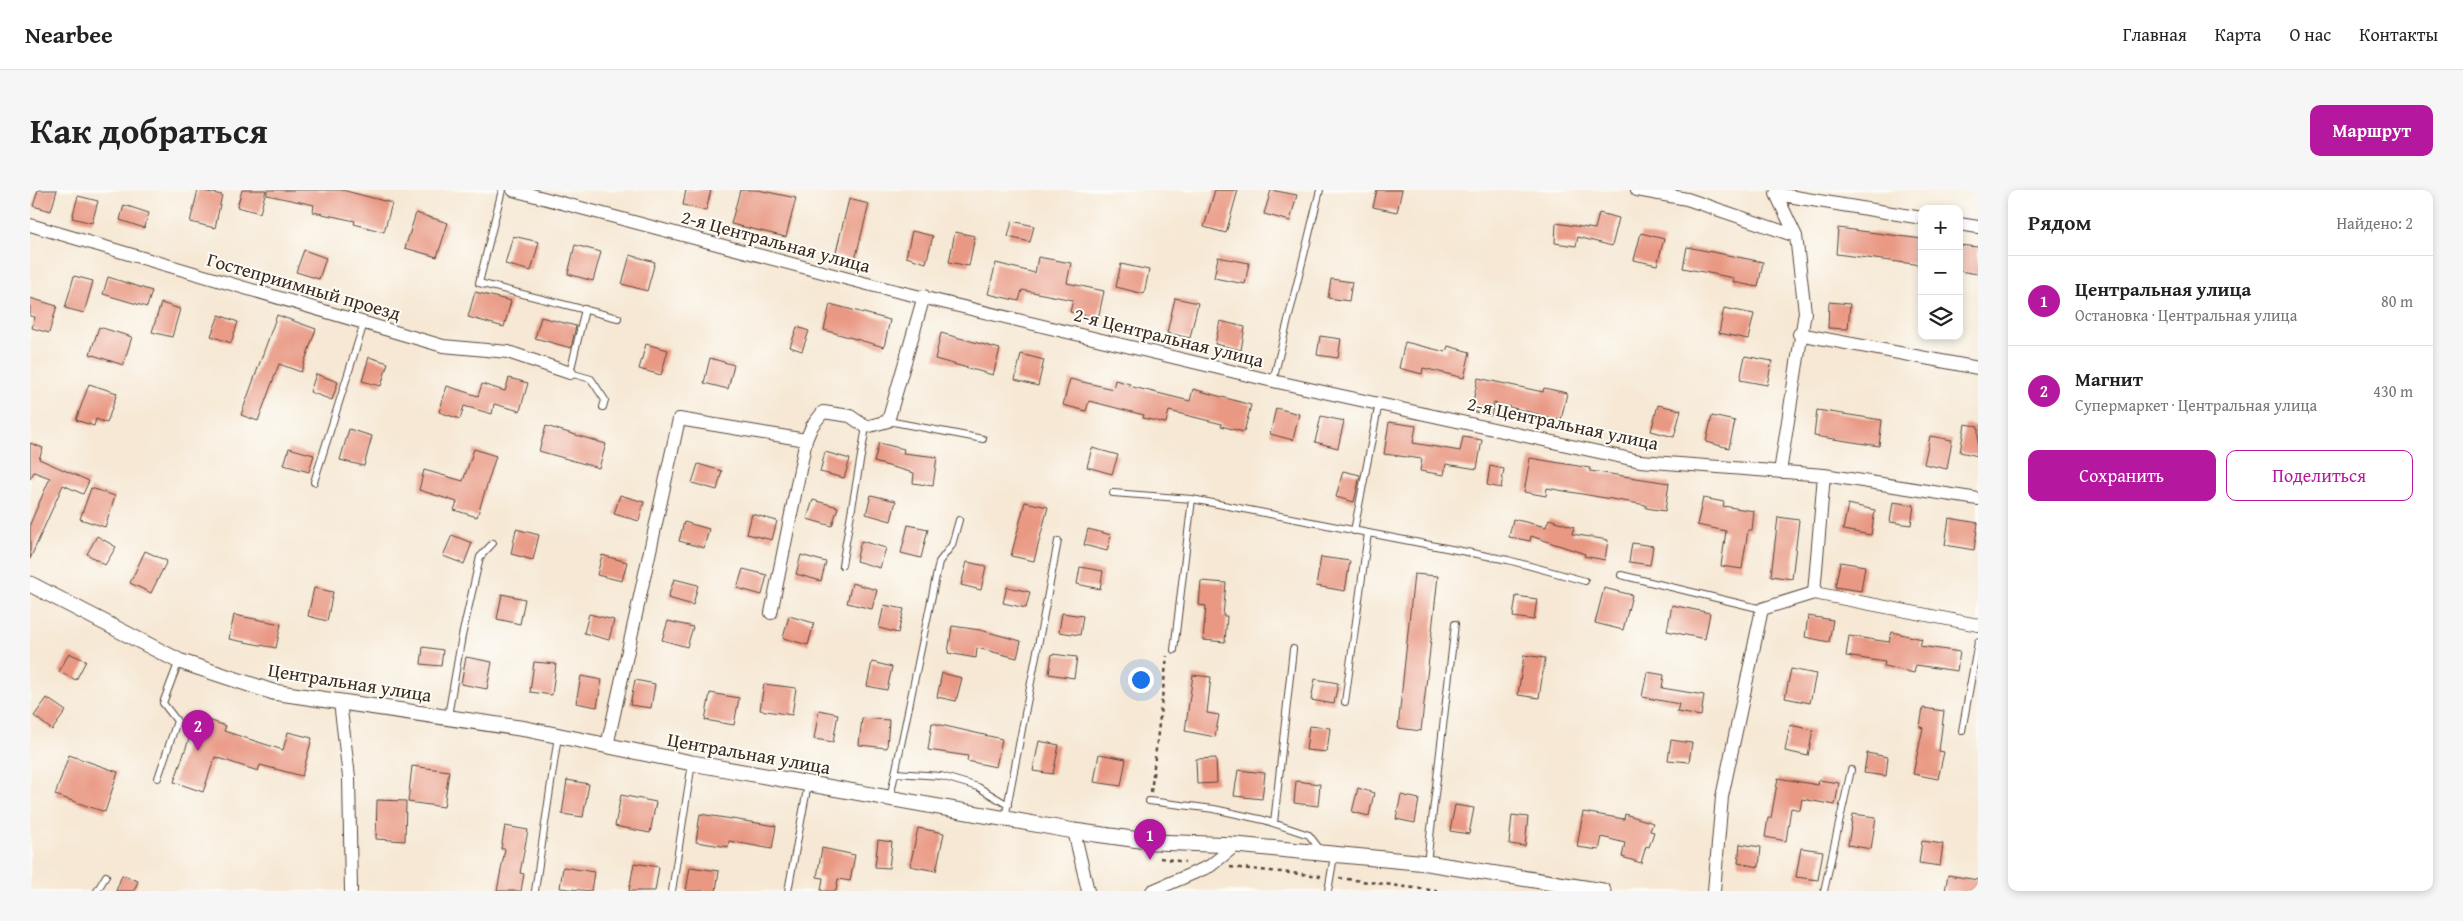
<!DOCTYPE html>
<html lang="ru">
<meta charset="utf-8">
<style>
body{margin:0;font-family:"Gentium Book Plus",serif;background:#f6f6f6;color:#222}
.controls{position:absolute;right:15px;top:15px;display:grid;overflow:hidden;border-radius:10px;box-shadow:0 2px 8px #0003}
.controls button{width:45px;height:45px;display:grid;place-items:center;padding:0;border:0;border-bottom:1px solid #e0e0e0;background:#fff;color:#222;font:25px sans-serif}
.you{position:absolute;left:1110px;top:489px;width:18px;height:18px;margin:-12px;border:4px solid #fff;border-radius:50%;background:#1a73e8;box-shadow:0 0 0 8px #1a73e833}
.badge{display:grid;place-items:center;width:32px;height:32px;border-radius:50%;background:#b5179e;color:#fff;font-size:16px;font-weight:700}
.pin{position:absolute;translate:-50% -41px;filter:drop-shadow(0 1px 2px #0008)}
.pin::after{content:'';position:absolute;top:26px;width:18px;height:15px;background:inherit;clip-path:polygon(0 0,100% 0,50% 100%)}
.list{margin:0;padding:0;list-style:none}
h2{display:flex;justify-content:space-between;align-items:center;height:65px;margin:0;padding:0 20px;font-size:21px}
h2 small{font-size:16px;font-weight:400;color:#767676}
.list li{display:grid;grid-template-columns:32px 1fr auto;gap:15px;align-items:center;box-sizing:border-box;height:90px;padding:0 20px;border-top:1px solid #e0e0e0}
.list b{display:block;font-size:19px;white-space:nowrap}
.list p{margin:0;font-size:16px;white-space:nowrap;color:#767676}
.list em{font-size:16px;font-style:normal;color:#767676}
.actions{display:flex;gap:10px;padding:15px 20px}
.actions a{flex:1;padding:11px 0;border:1px solid #b5179e;border-radius:10px;text-align:center;font-size:18px;color:#b5179e}
.actions .main{background:#b5179e;color:#fff}
.icon{flex:none;width:28px;height:28px;fill:none;stroke:currentColor;stroke-width:2;stroke-linecap:round;stroke-linejoin:round}
.map{position:relative;flex:none;width:1948px;height:701px;overflow:hidden;border-radius:10px}
header{display:flex;align-items:center;gap:30px;box-sizing:border-box;height:70px;padding:0 25px;background:#fff;border-bottom:1px solid #e0e0e0}
header strong{font-size:24px}
nav{display:flex;gap:28px;margin-inline-start:auto;font-size:18px}
.intro{display:flex;align-items:center;justify-content:space-between;box-sizing:border-box;height:120px;padding:0 30px}
h1{margin:0;font-size:35px}
.button{padding:12px 22px;border-radius:10px;background:#b5179e;color:#fff;font-size:18px;font-weight:700}
main{display:flex;gap:30px;padding:0 30px}
aside{flex:1;background:#fff;border-radius:10px;box-shadow:0 2px 8px #0003}
.map>svg:first-child{display:block}
.building{fill:#e99883}
.lines{fill:none;stroke-linecap:round;stroke-linejoin:round}
.service-casing{stroke:#574639;stroke-width:8}
.minor-casing{stroke:#574639;stroke-width:14}
.tertiary-casing{stroke:#574639;stroke-width:17}
.path{stroke:#574639;stroke-width:2.5;stroke-dasharray:4 4;stroke-linecap:butt}
.service{stroke:#fff;stroke-width:6}
.minor{stroke:#fff;stroke-width:12}
.tertiary{stroke:#fff;stroke-width:15}
.labels{text-anchor:middle;dominant-baseline:central;stroke-width:4;stroke-linejoin:round;paint-order:stroke}
.street-label{font-size:19px;fill:#3b2a1e;stroke:#fdfcf7}
</style>
<header>
<strong>Nearbee</strong>
<nav><a>Главная</a><a>Карта</a><a>О нас</a><a>Контакты</a></nav>
</header>
<div class="intro"><h1>Как добраться</h1><a class="button">Маршрут</a></div>
<main>
<div class="map">
<svg width="1948" height="701" viewBox="0 0 1948 701">
<rect width="100%" height="100%" fill="#fdfcf7"/>
<filter id="ink" filterUnits="userSpaceOnUse"><feTurbulence type="fractalNoise" baseFrequency=".02" numOctaves="2"/><feDisplacementMap in="SourceGraphic" scale="10" xChannelSelector="R" yChannelSelector="G"/><feConvolveMatrix kernelMatrix="1 2 1 2 8 2 1 2 1" color-interpolation-filters="sRGB"/></filter>
<filter id="wash" filterUnits="userSpaceOnUse"><feTurbulence type="fractalNoise" baseFrequency=".0096" numOctaves="4" result="noise"/><feDisplacementMap in="SourceGraphic" scale="20" xChannelSelector="R" yChannelSelector="G"/><feGaussianBlur stdDeviation="1.12" result="paint"/><feColorMatrix in="noise" values="0 0 0 0 0 0 0 0 0 0 0 0 0 0 0 0 0 1.4 0 .05"/><feComposite in="paint" operator="in"/></filter>
<g filter="url(#wash)">
<rect width="100%" height="100%" fill="#f6e8d4"/>
<g id="blocks">
<path class="building" d="M8 0H27L21 21 3 16Z
M168 0 192 5 185 38 160 32Z
M212 0H236L230 23 207 17Z
M237 0H312L362 13 354 42 324 34 325 31 283 22 284 15 237 5Z
M656 0H681L676 21 653 15Z
M710 0H728L766 8 756 47 701 34Z
M1185 0H1208L1196 43 1174 37Z
M1241 0 1267 5 1260 31 1234 24Z
M1347 0H1372L1367 22 1343 17Z
M48 6 68 11 62 33 42 28Z
M819 9 839 14 825 70 805 66Z
M94 15 119 23 114 38 90 30Z
M386 23 418 33 407 67 375 58Z
M1569 23 1589 28 1582 56 1548 47 1546 56 1525 53 1526 33 1565 39Z
M982 31 1004 36 1000 52 978 47Z
M1808 38 1892 49V75L1806 64Z
M882 41 903 46 896 73 876 67Z
M925 42 945 46 939 76 919 72Z
M1611 43 1634 49 1627 75 1604 70Z
M483 46 509 52 501 81 475 74Z
M545 55 571 62 563 91 538 84Z
M1929 55 1948 57V84L1929 81Z
M1657 57 1733 72 1728 97 1703 92 1704 88 1653 78Z
M274 60 296 68 289 89 266 82Z
M600 65 625 72 617 101 592 94Z
M1008 67 1041 73 1037 93 1074 101 1068 129 1040 122 1043 110 992 100 989 111 958 104 966 73 1005 83Z
M1188 67 1219 73 1215 94 1184 88Z
M1091 74 1119 80 1114 104 1086 97Z
M44 86 63 91 54 123 35 118Z
M78 87 122 101 117 117 73 104Z
M1301 89 1322 92 1319 111 1298 108Z
M445 102 481 111 474 137 438 127Z
M0 108 27 116 19 143 2 138 5 127 0 126Z
M1145 108 1168 113 1160 148 1137 143Z
M1799 112 1820 114 1818 139 1798 138Z
M131 113 150 119 142 147 122 142Z
M800 114 860 130 854 157 794 140Z
M1694 118 1724 124 1718 149 1689 143Z
M189 125 208 132 201 153 181 146Z
M247 125 286 139 271 182 249 174 228 231 211 225Z
M511 127 546 136 541 158 505 148Z
M1190 131 1215 137 1211 160 1185 154Z
M69 137 102 147 93 175 60 164Z
M767 137 779 141 772 161 760 157Z
M911 143 970 159 963 185 905 169Z
M1290 146 1311 149 1308 168 1287 165Z
M1375 152 1416 162 1418 156 1440 162 1434 188 1393 178 1392 184 1369 178Z
M616 154 638 160 631 185 609 179Z
M991 164 1014 170 1008 196 985 190Z
M1715 166 1742 171 1737 195 1710 190Z
M339 167 358 173 351 196 332 191Z
M680 168 704 175 698 199 674 193Z
M286 184 308 192 302 210 280 202Z
M479 188 498 193 490 221 464 214 462 224 434 216 430 229 409 222 417 196 448 206 452 194 475 201Z
M1448 188 1513 202 1514 198 1537 203 1531 230 1464 213 1461 226 1441 221Z
M1040 189 1083 199 1085 190 1100 194 1099 196 1160 211 1163 199 1221 215 1214 242 1191 236 1192 234 1139 221 1136 233 1113 228 1114 225 1059 211 1056 221 1033 215Z
M59 194 87 203 77 233 66 229 64 236 46 230Z
M1628 215 1651 220 1644 247 1621 241Z
M1246 218 1269 224 1263 250 1240 244Z
M1787 220 1852 230 1849 256 1784 246Z
M1291 226 1314 231 1308 258 1285 252Z
M1682 226 1705 231 1699 258 1676 252Z
M1359 232 1386 236 1383 253 1430 261 1433 247 1452 250 1447 279 1416 274 1414 285 1390 281 1392 269 1354 264Z
M1935 234 1948 236V266L1930 262Z
M516 236 576 254 569 278 509 261Z
M319 239 342 246 334 276 310 270Z
M1900 246 1922 250 1917 279 1894 274Z
M0 253 13 258 9 269 59 291 53 304 33 295 0 369V334L20 288 4 282 0 289Z
M849 253 874 259 873 263 907 267 903 296 883 293 884 283 844 272Z
M259 258 284 265 279 282 254 275Z
M1062 258 1088 265 1082 284 1057 277Z
M444 259 466 266 447 327 424 320 427 312 389 300 394 280 433 291Z
M795 262 820 269 814 288 790 282Z
M1500 268 1560 278V281L1639 293 1635 321 1616 318V315L1517 298 1516 306 1494 302Z
M668 274 692 281 687 300 662 293Z
M1460 276 1474 279 1471 298 1457 295Z
M1313 281 1330 285 1324 312 1306 307Z
M61 298 85 306 75 337 50 329Z
M590 305 614 312 609 331 584 324Z
M841 305 866 311 861 331 836 324Z
M1673 308 1694 312 1693 316 1724 321 1722 340H1718L1712 379 1691 376 1696 341 1667 335Z
M783 310 808 317 802 336 777 329Z
M995 312 1018 317 1004 371 981 366Z
M1863 312 1884 315 1881 335 1860 332Z
M1818 314 1845 320 1841 345 1813 340Z
M722 324 747 331 742 350 717 344Z
M1748 327 1769 330 1762 389 1741 386Z
M1919 328 1948 333 1944 360 1915 355Z
M1483 329 1516 337 1519 329 1544 337 1542 344 1578 350 1575 370 1554 366 1555 364 1501 346 1500 351 1479 347Z
M654 332 679 339 674 358 649 351Z
M878 335 898 339 891 368 871 363Z
M486 339 509 345 503 370 481 364Z
M1058 339 1081 345 1077 361 1054 355Z
M422 345 442 353 434 374 413 366Z
M67 346 86 357 75 375 57 364Z
M831 351 856 358 850 378 826 371Z
M1602 353 1623 356 1620 375 1599 372Z
M115 361 137 371 121 403 100 393Z
M572 365 597 372 592 391 567 385Z
M771 365 796 372 791 391 766 384Z
M1291 367 1320 371 1315 401 1286 396Z
M937 372 956 376 951 400 931 395Z
M1810 372 1835 376 1831 401 1805 397Z
M1050 377 1073 381 1070 399 1047 394Z
M713 379 737 385 732 405 707 398Z
M1384 384 1408 386 1391 541 1368 538Z
M644 389 668 395 663 415 638 408Z
M1171 391 1196 393 1193 426H1197L1195 452 1173 450 1176 416 1169 415Z
M822 393 847 400 842 419 817 413Z
M977 397 1000 402 996 418 973 413Z
M284 398 303 402 297 431 278 426Z
M1574 398 1602 405 1593 440 1565 433Z
M472 404 495 409 490 434 467 429Z
M1486 406 1507 409 1504 430 1483 427Z
M854 415 874 419 868 443 849 438Z
M1642 415 1680 423 1675 449 1637 441Z
M1032 423 1053 426 1050 445 1029 442Z
M559 424 584 430 579 450 554 443Z
M204 425 251 434 246 458 199 449Z
M759 426 784 433 778 455 753 448Z
M1778 426 1803 430 1799 452 1775 447Z
M638 431 663 437 657 457 632 450Z
M922 436 950 440 991 451 987 468 947 458 946 468 918 463Z
M1862 442 1892 449 1890 456 1930 462 1927 481 1886 475 1884 483 1854 476 1855 472 1816 466 1819 446 1859 452Z
M393 457 413 460 411 476 391 474Z
M39 463 56 471 46 490 29 482Z
M1022 464 1047 467 1044 488 1019 484Z
M1494 465 1515 468 1509 508 1488 505Z
M436 467 462 472 457 499 431 494Z
M504 472 526 474 522 505 500 502Z
M842 472 862 477 857 500 837 496Z
M1761 479 1786 484 1780 513 1755 508Z
M1617 482 1634 485 1632 498 1674 505 1671 526 1647 522 1649 514 1612 507Z
M912 483 932 488 926 511 907 507Z
M1163 485 1181 487 1177 523 1189 525 1185 547 1155 541Z
M551 486 572 490 567 517 546 513Z
M1285 489 1308 493 1304 514 1281 510Z
M605 490 625 494 621 518 600 515Z
M734 494 766 498 762 525 730 520Z
M680 503 709 508 704 535 675 530Z
M17 508 36 521 22 540 4 526Z
M1893 518 1914 521 1909 561 1914 562 1908 589 1883 584 1893 538 1890 537Z
M789 520 808 524 803 552 784 549Z
M167 526 196 536 194 541 253 560 258 542 282 548 272 586 230 575 228 581 185 567 173 602 144 592Z
M832 528 859 530 857 558 829 555Z
M902 533 972 549 966 577 937 571 938 566 898 560Z
M1760 535 1783 540 1778 566 1755 561Z
M1279 536 1300 538 1297 562 1276 560Z
M1641 550 1662 553 1659 572 1638 570Z
M1009 551 1029 555 1023 584 1003 581Z
M1837 563 1858 567 1856 586 1834 583Z
M1069 564 1096 569 1091 596 1064 592Z
M39 565 88 582 75 622 25 605Z
M1186 568 1187 593 1167 594 1166 569Z
M382 576 419 581 414 617 378 612Z
M1208 580 1235 583 1232 609 1204 606Z
M1748 588 1788 595 1789 590 1809 593 1805 615 1772 609 1770 620 1761 618 1756 651 1735 647 1738 628H1741Z
M537 590 559 594 553 627 532 624Z
M1266 591 1290 594 1288 616 1264 613Z
M1328 598 1344 603 1339 626 1322 622Z
M591 605 626 612 620 643 585 636Z
M1371 605 1389 609 1385 633 1366 629Z
M347 610 376 611 375 651 346 649Z
M1425 615 1444 618 1439 644 1420 641Z
M1553 622 1594 629 1595 624 1623 633 1620 641 1624 642 1619 657 1616 656 1611 673 1592 667 1595 653 1572 647 1569 660 1547 657Z
M670 624 746 636 742 659 699 651 698 657 666 652Z
M1823 624 1846 627 1841 659 1818 655Z
M1482 625 1498 627 1495 656 1479 654Z
M475 636 498 640 490 683 494 684 491 701H467L475 659H471Z
M888 638 914 643 906 681 880 676Z
M848 650 862 652 859 678 845 677Z
M1892 651 1913 654 1910 676 1889 673Z
M1710 654 1731 657 1729 677 1708 673Z
M792 658 825 665 820 691 808 689 806 701H791L793 688 787 687Z
M1771 658 1793 661 1788 690 1766 687Z
M604 673 629 677 625 701H599Z
M533 677 564 682 561 701 530 698Z
M660 677 689 681 686 701H656Z
M92 685 108 691 104 701H86Z
M1918 685 1948 690V701H1915Z"/>
</g>
</g>
<g filter="url(#ink)">
<use href="#blocks" fill-opacity="0" stroke="#574639" stroke-width="1"/>
<g class="lines">
<defs>
<path id="service" d="M472 0 449 93 588 128
M555 119 540 183 561 189 575 210 573 217
M1243 191 1290 0
M858 231 953 249
M284 292 334 133
M1083 303 1162 309 1478 370 1555 391
M1324 341 1349 213
M812 375 836 237
M1591 385 1732 419
M1144 460 1162 309
M1315 512 1338 343
M418 526 432 446 450 367 463 353
M1932 541 1948 452
M865 583 911 586 948 597 978 615
M128 588 147 531 133 513 149 471
M860 608 909 372 922 355 929 330
M1119 611 1184 619 1234 630 1279 645 1291 661
M975 628 1028 351
M1244 633 1263 459
M1397 673 1425 434
M67 701 76 686
M505 701 528 546
M642 701 662 573
M758 701 778 594
M1298 701 1304 666
M1794 701 1821 580"/>
<path id="minor" d="M483 0 845 96 1243 191 1610 271 1794 285 1948 309
M1607 0 1657 9 1766 46
M1747 0 1746 4 1766 46 1775 122 1750 282
M1746 4 1892 28
M1929 34 1948 37
M0 35 413 156 478 162 540 183
M1769 144 1948 178
M776 250 782 236 793 222 820 226 836 237 858 231 894 106
M1784 403 1794 285
M310 512 319 587 321 701
M577 556 649 229 776 250 741 423
M1044 641 1058 701
M1122 701 1180 676 1206 655
M1684 701 1692 607 1732 419 1784 403 1948 435"/>
<path id="tertiary" d="M0 394 149 471 243 502 496 539 662 573 1044 641 1124 652 1206 655 1397 673 1573 701"/>
</defs>
<use href="#service" class="service-casing"/>
<use href="#minor" class="minor-casing"/>
<use href="#tertiary" class="tertiary-casing"/>
<path class="path" d="M1121 602 1137 466
M1130 668 1155 672
M1200 677 1291 686
M1309 688 1407 701"/>
<use href="#service" class="service"/>
<use href="#minor" class="minor"/>
<use href="#tertiary" class="tertiary"/>
</g>
</g>
<g class="labels">
<g class="street-label">
<text transform="translate(746 51) rotate(15)">2-я Центральная улица</text>
<text transform="translate(274 96) rotate(16)">Гостеприимный проезд</text>
<text transform="translate(1139 147) rotate(14)">2-я Центральная улица</text>
<text transform="translate(1533 233) rotate(12)">2-я Центральная улица</text>
<text transform="translate(320 492) rotate(9)">Центральная улица</text>
<text transform="translate(719 563) rotate(10)">Центральная улица</text>
</g>
</g>
</svg>
<div class="controls">
<button>+</button>
<button>−</button>
<button><svg class="icon" aria-label="layers" viewBox="0 0 24 24"><path d="M12 4l9 5-9 5-9-5zM3 14l9 5 9-5"/></svg></button>
</div>
<div class="you"></div>
<div class="pin badge" style="left:1120px;top:670px">1</div>
<div class="pin badge" style="left:168px;top:561px">2</div>
</div>
<aside>
<h2>Рядом<small>Найдено: 2</small></h2>
<ul class="list">
<li><span class="badge">1</span><div><b>Центральная улица</b><p>Остановка · Центральная улица</p></div><em>80 m</em></li>
<li><span class="badge">2</span><div><b>Магнит</b><p>Супермаркет · Центральная улица</p></div><em>430 m</em></li>
</ul>
<div class="actions"><a class="main">Сохранить</a><a>Поделиться</a></div>
</aside>
</main>
